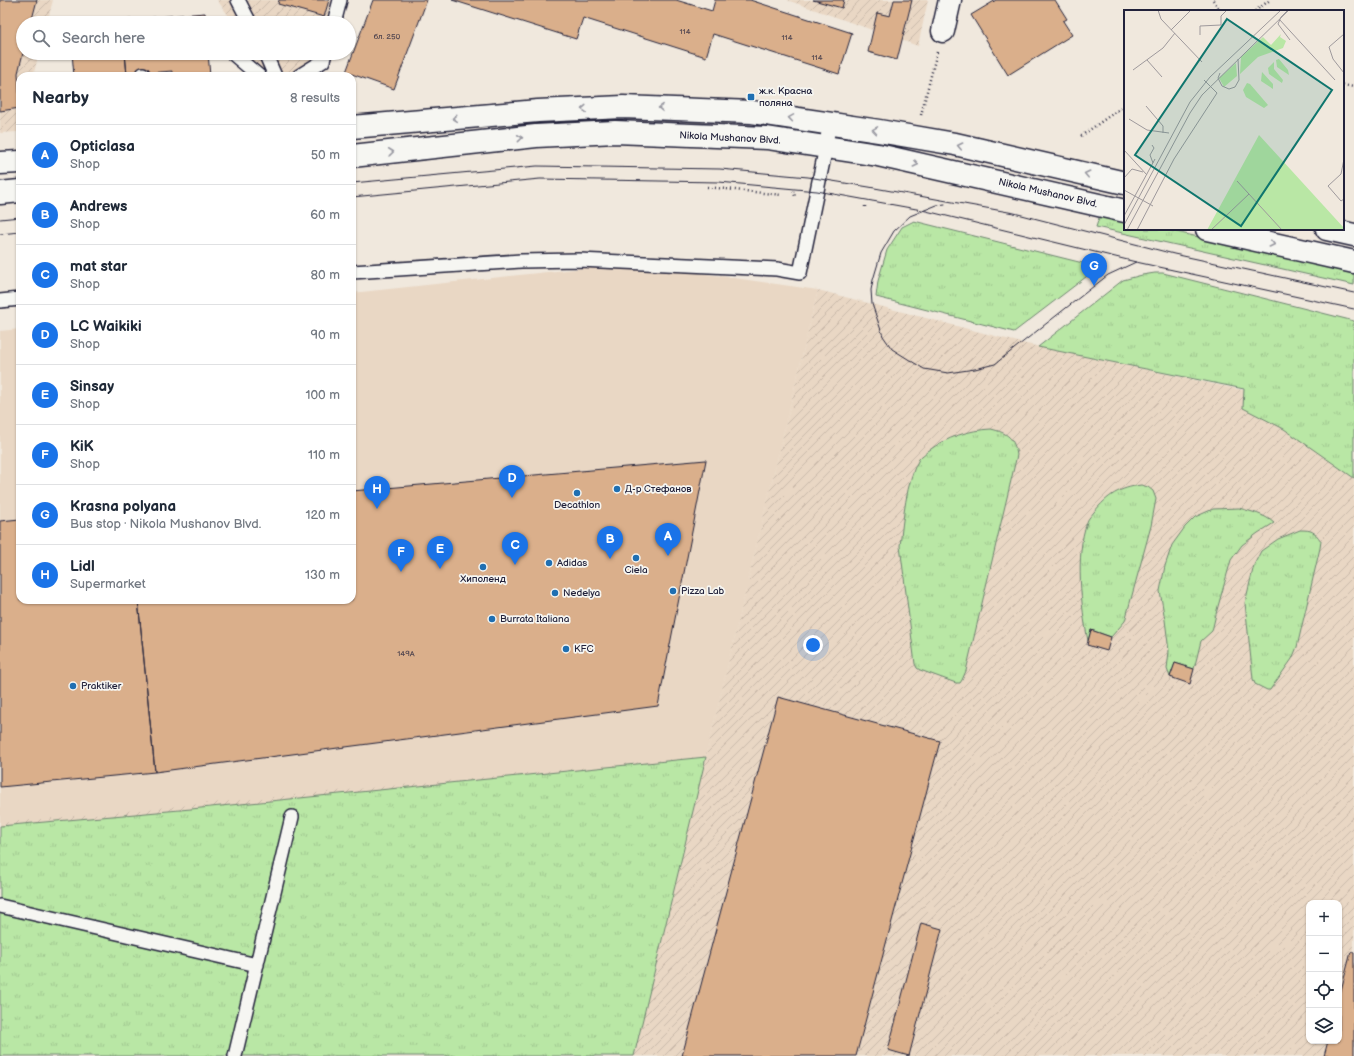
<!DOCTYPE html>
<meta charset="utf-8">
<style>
body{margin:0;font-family:"Balsamiq Sans",sans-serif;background:#f6f6f7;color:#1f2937}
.controls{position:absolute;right:12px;bottom:12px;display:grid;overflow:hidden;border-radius:8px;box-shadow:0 1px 3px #0004}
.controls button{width:36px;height:36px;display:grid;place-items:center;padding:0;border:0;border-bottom:1px solid #e0e1e3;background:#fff;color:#1f2937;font:20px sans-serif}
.you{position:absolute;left:813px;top:645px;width:14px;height:14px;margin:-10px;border:3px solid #fff;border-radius:50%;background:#1a73e8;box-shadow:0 0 0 6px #1a73e833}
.badge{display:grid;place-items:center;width:26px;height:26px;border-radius:50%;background:#1a73e8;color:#fff;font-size:13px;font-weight:700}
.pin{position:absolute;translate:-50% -33px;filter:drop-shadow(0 1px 2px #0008)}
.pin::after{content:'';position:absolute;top:21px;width:14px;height:12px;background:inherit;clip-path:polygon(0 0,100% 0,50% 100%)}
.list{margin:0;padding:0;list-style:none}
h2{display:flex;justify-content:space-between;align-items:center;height:52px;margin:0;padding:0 16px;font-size:17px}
h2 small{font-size:13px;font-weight:400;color:#747a83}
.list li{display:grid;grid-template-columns:26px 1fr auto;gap:12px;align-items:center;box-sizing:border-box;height:60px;padding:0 16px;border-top:1px solid #e0e1e3}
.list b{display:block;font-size:15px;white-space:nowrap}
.list p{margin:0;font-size:13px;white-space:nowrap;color:#747a83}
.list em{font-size:13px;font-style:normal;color:#747a83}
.icon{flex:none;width:22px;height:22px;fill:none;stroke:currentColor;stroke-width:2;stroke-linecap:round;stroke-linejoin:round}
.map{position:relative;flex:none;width:1354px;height:1056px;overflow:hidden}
.search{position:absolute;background:#fff;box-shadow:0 1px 3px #0004;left:16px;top:16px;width:340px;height:44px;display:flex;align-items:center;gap:10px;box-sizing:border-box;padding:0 14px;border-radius:22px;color:#747a83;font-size:15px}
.panel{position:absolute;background:#fff;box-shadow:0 1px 3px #0004;left:16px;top:72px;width:340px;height:532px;border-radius:12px}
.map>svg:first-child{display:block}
.built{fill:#e9d7c4}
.industrial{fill:url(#industrial-furrows);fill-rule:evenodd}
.grass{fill:url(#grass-tufts);stroke:#6e8470}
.building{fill:#daaf8b;stroke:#22223b}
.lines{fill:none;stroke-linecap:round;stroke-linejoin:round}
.service-casing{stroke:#22223b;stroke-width:16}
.minor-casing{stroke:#22223b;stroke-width:25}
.secondary-casing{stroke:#22223b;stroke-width:25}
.path{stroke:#22223b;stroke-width:2.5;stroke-dasharray:1 3;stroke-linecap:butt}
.service{stroke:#f6f6f2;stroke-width:13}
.minor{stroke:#f6f6f2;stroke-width:22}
.secondary{stroke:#f6f6f2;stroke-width:22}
.tram{stroke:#22223b;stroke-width:1}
.oneway{stroke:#9797a0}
.poi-dot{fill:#1f6fb2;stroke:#f6f6f2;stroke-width:1.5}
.labels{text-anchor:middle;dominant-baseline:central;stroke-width:3.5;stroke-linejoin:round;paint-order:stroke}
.number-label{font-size:8px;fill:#50454f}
.poi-label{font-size:10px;fill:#22223b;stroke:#f6f6f2;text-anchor:start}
.street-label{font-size:10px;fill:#22223b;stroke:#f6f6f2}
.inset-road{fill:none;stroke:#9e999c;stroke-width:1}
.view{fill:#0f766e;fill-opacity:0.15;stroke:#0f766e;stroke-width:2}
.inset-edge{fill:none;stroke:#22223b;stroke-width:2}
</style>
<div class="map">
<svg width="1354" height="1056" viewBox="0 0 1354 1056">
<defs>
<pattern id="industrial-furrows" width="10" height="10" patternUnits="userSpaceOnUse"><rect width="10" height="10" fill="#e9d7c4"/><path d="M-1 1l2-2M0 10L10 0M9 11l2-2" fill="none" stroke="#c8b8a9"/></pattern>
<pattern id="grass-tufts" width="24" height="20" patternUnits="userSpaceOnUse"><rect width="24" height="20" fill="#b9e7a5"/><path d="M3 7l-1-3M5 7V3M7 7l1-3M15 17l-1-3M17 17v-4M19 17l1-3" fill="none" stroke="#9fc68f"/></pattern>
</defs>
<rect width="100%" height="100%" fill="#f0e8dd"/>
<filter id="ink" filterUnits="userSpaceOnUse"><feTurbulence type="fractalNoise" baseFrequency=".025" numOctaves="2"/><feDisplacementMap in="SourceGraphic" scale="8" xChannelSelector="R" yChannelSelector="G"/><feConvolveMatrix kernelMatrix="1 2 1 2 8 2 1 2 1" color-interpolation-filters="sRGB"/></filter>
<g filter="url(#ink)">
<path class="built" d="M594 267 692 272 818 290 706 757 0 826V331L20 329V600H352V293Z"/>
<path class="industrial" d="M0 0H53L47 23H23V53H39L33 76H20V124L18 132 0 133Z
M217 0H333L325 23H234Z
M787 0H928L918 46Z
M251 53H314L306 76H253Z
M818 290 1022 343 1354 414V1056H0V823L706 756ZM1309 903H1339V1041H1309Z"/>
<path class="grass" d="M1100 215 1125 220V229H1163L1354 272V285L1096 227Z
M914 221 1099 267 1014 332 876 297 878 281 887 250 902 227Z
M1155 273H1163L1354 321V478L1284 429 1243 408 1244 389 1038 347 1123 280 1142 275Z
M991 429C1008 433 1014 438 1017 455L966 671 962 680 960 683H956L920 670 917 668 915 664 900 546C903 521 906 481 919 459 921 456 925 454 928 451 947 437 969 430 991 429Z
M1141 485 1148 487 1153 491 1156 499 1151 526 1125 621 1111 637 1091 630 1088 641C1081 606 1075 555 1087 522 1088 518 1092 515 1094 512 1108 495 1119 488 1141 485Z
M1239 508C1252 512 1264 514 1274 523L1258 533 1242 545 1231 560 1217 610 1212 631 1201 641 1194 669 1175 663 1170 677 1167 669 1169 651 1165 620 1160 591 1165 566 1172 545 1185 527 1195 517 1213 509Z
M1300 530C1312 530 1314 531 1321 541L1320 548 1297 647 1292 659 1272 687 1270 690H1267L1255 684 1253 679 1245 603 1254 565 1261 551 1278 539Z
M706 757 634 1056H0V826L191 809Z"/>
<path class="building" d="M0 0H37L31 23H23V53L18 73 20 108 0 111Z
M279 0H329L324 17 278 4Z
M373 0H427L394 89 346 72Z
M452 0H676L712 11 715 0H750L852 33 839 74 713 34 706 57 583 18 576 39Z
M813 0H844L842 8Z
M894 0H912L897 60 868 52 877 13 890 16Z
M996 0H1055L1067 19 1063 21 1072 35 1008 75 971 15Z
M205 13 206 23H122V20Z
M122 20V23H85Z
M72 53H125L127 76H74Z
M125 53H208L210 76H172V71L127 75Z
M706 460 658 706 155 772 138 600H352V491Z
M20 519V600H138L155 772 0 787V521Z
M1091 630 1111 637 1107 651 1087 645Z
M1175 663 1194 669 1190 684 1170 677Z
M778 697 940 741 856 1056H682Z
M921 923 942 929 909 1056 888 1050Z
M1351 952 1354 953V1056H1324L1328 1041H1339V998Z"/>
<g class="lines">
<defs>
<path id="service" d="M238 0 250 23
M334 23 340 0
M232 53 259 76
M265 53 275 76
M142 76 143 74
M299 76 323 61 325 53
M352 272 521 261 579 260 777 269 800 273 826 147 829 124
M0 301 20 299
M0 906 257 965
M235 1056 292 817"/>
<path id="minor" d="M943 31 950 0"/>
<path id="secondary" d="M352 127 538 111 623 107 752 112 879 131 955 144 1125 183
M352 156 536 136 615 132 767 138 878 155 1125 211
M0 163 20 162
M0 193 20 191
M1207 229 1354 262
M1327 229 1354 235"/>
</defs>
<use href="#service" class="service-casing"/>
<use href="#minor" class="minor-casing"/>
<use href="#secondary" class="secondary-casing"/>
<path class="path" d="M1213 0 1221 11
M1255 11 1270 0
M1343 85 1354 87
M921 115 937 52
M1081 136 1125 105
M707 187 782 195
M793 191 795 196
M865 207V204"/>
<use href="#service" class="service"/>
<use href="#minor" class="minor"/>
<use href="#secondary" class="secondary"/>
<path class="tram" d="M352 183 537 166 720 169 808 177 869 187 1014 213 1174 254 1354 293
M352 197 540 179 719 182 817 191 922 210 1136 262 1354 309
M945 204 937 205 910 216 894 231 881 253 873 280 871 290 872 304 883 336 892 349 924 369 948 373 975 369 995 364 1094 286 1108 275 1136 262
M0 219 20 217
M0 234 20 232"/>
</g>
<defs><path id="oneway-chevron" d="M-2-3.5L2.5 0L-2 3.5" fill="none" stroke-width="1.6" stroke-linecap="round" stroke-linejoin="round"/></defs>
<g class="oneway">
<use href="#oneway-chevron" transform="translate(661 108) rotate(-178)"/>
<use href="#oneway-chevron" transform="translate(584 109) rotate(177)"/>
<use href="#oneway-chevron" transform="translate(455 118) rotate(175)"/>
<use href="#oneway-chevron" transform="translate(791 118) rotate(-171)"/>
<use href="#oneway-chevron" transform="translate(875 130) rotate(-171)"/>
<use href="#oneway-chevron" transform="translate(520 138) rotate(-6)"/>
<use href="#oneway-chevron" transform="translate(960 146) rotate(-168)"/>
<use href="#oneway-chevron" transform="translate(391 152) rotate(-6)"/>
<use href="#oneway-chevron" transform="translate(916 164) rotate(13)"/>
<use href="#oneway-chevron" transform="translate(1087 174) rotate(-167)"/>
<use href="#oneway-chevron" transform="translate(1272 244) rotate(13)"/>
</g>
</g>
<g class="poi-dot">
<rect x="747" y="93" width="8" height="8" rx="2"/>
<circle cx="617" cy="489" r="4"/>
<circle cx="577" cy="493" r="4"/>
<circle cx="636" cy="558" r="4"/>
<circle cx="549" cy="563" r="4"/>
<circle cx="483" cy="567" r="4"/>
<circle cx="673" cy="591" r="4"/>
<circle cx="555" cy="593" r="4"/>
<circle cx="492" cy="619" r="4"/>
<circle cx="566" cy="649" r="4"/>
<circle cx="73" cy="686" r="4"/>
</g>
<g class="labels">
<g class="number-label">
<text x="685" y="31">114</text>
<text x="387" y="36">бл. 250</text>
<text x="787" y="37">114</text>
<text x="817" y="57">114</text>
<text x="406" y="653">149А</text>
</g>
<g class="poi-label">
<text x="759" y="91">ж.к. Красна<tspan x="759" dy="12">поляна</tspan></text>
<text x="625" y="489">Д-р Стефанов</text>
<text x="577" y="505" text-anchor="middle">Decathlon</text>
<text x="557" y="563">Adidas</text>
<text x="636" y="570" text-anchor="middle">Ciela</text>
<text x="483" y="579" text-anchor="middle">Хиполенд</text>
<text x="681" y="591">Pizza Lab</text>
<text x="563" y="593">Nedelya</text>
<text x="500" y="619">Burrata Italiana</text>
<text x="574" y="649">KFC</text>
<text x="81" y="686">Praktiker</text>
</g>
<g class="street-label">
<text transform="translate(730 138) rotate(3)">Nikola Mushanov Blvd.</text>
<text transform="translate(1048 193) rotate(13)">Nikola Mushanov Blvd.</text>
</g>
</g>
<g transform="translate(1124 10)">
<rect width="220" height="220" fill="#f0e8dd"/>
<path d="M157 24 156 27 162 31 159 38 134 47 116 64 117 47 139 27 147 35ZM155 49 164 60 165 65 153 57 152 50ZM150 52V59L159 70 158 73 145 64 144 58ZM112 53 113 66 100 77 95 68ZM138 62 149 74V79L137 71ZM123 73 126 74 144 95 140 98 122 87 119 80ZM135 125 220 218V220H83Z" fill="#b9e7a5"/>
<path class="inset-road" d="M34 0 37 9 78 52M164 0 157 7 154 14 166 30M155 9 211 70M47 20 67 0M220 24 205 37 209 49 220 63M76 25V16L97 15V6L103 0M23 50 38 67M9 60 39 38 51 23M96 63 94 68 98 76 105 79 111 77 115 70 114 49M22 96 39 116V123M5 109 23 120 45 123M28 135 30 138 26 145 29 153M0 140 23 165M220 149 217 164 204 176 217 191 220 189M0 168 8 159 19 162M113 171 158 220M0 180 29 196M0 206 31 149M0 215 66 92 86 67 157 0M3 220 66 103 78 85 165 0M13 220 50 149 93 83 80 70M87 220 125 184"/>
<path class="view" d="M103 9 208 80 117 216 11 145Z"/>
<rect width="220" height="220" class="inset-edge"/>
</g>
</svg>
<div class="controls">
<button>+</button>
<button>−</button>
<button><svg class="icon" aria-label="locate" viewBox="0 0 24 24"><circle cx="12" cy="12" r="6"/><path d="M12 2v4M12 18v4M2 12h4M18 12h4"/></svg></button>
<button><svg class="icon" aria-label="layers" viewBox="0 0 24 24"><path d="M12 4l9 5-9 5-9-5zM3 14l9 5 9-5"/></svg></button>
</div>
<div class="you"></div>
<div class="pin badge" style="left:668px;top:556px">A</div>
<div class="pin badge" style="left:610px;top:559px">B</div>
<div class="pin badge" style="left:515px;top:565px">C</div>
<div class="pin badge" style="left:512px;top:498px">D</div>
<div class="pin badge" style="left:440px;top:569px">E</div>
<div class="pin badge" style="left:401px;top:572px">F</div>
<div class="pin badge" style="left:1094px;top:286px">G</div>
<div class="pin badge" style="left:377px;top:509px">H</div>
<div class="search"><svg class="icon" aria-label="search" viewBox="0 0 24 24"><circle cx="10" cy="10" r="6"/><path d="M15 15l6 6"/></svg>Search here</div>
<section class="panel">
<h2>Nearby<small>8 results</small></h2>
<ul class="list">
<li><span class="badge">A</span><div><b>Opticlasa</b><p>Shop</p></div><em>50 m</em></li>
<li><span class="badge">B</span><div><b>Andrews</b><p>Shop</p></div><em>60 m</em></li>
<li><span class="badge">C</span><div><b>mat star</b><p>Shop</p></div><em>80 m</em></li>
<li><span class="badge">D</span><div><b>LC Waikiki</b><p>Shop</p></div><em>90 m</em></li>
<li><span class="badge">E</span><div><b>Sinsay</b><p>Shop</p></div><em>100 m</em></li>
<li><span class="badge">F</span><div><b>KiK</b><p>Shop</p></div><em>110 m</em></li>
<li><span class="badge">G</span><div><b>Krasna polyana</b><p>Bus stop · Nikola Mushanov Blvd.</p></div><em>120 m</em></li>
<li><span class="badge">H</span><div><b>Lidl</b><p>Supermarket</p></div><em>130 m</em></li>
</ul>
</section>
</div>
